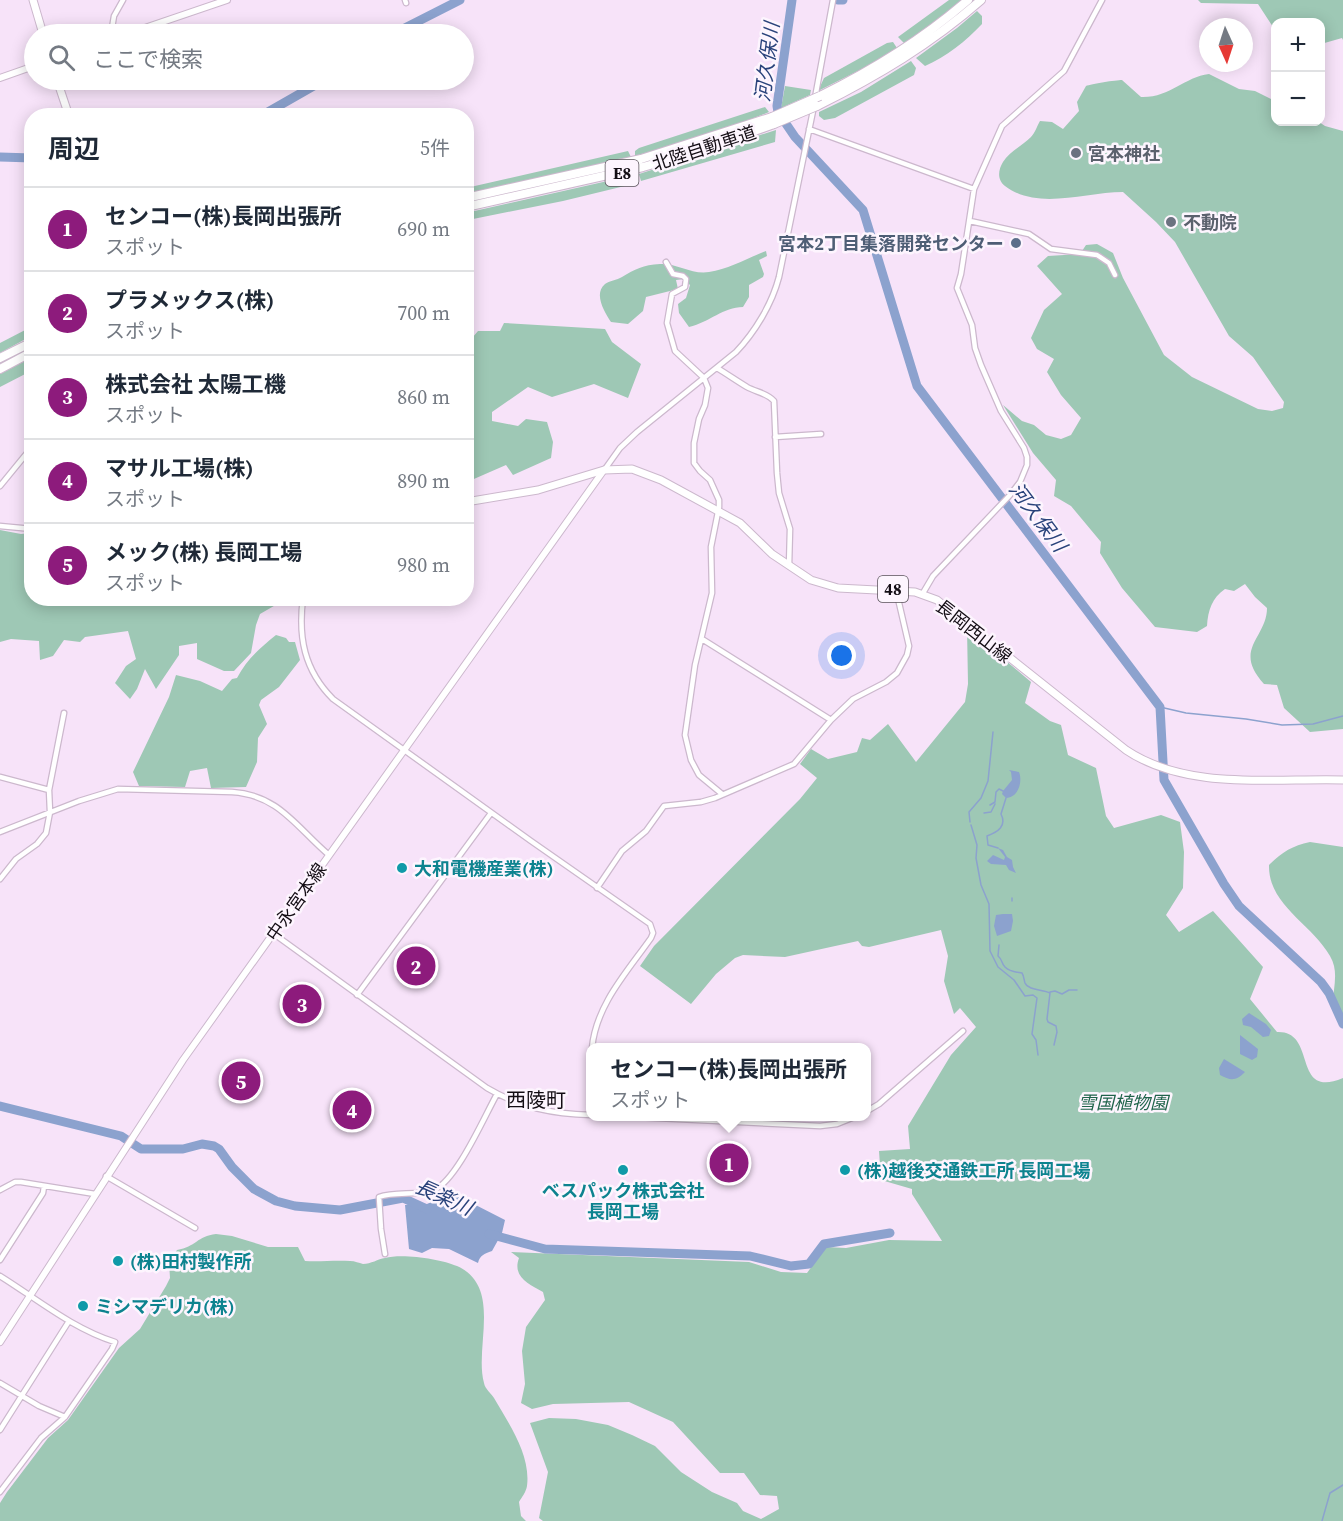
<!DOCTYPE html>
<html lang="ja">
<meta charset="utf-8">
<style>
body{margin:0;font-family:"Source Serif 4","Noto Sans JP",serif;background:#f2f2f3;color:#1f2937}
.controls{position:absolute;right:18px;top:18px;display:grid;overflow:hidden;border-radius:12px;box-shadow:0 3px 15px #0003}
.controls button{width:54px;height:54px;display:grid;place-items:center;padding:0;border:0;border-bottom:2px solid #e0e1e3;background:#fff;color:#1f2937;font:30px sans-serif}
.compass{position:absolute;left:1199px;top:18px;width:54px;height:54px;border-radius:50%;background:#fff;box-shadow:0 3px 15px #0003;rotate:177deg}
.you{position:absolute;left:842px;top:656px;width:21px;height:21px;margin:-15px;border:4px solid #fff;border-radius:50%;background:#1a73e8;box-shadow:0 0 0 9px #1a73e833}
.badge{display:grid;place-items:center;width:39px;height:39px;border-radius:50%;background:#8d1b7c;color:#fff;font-size:20px;font-weight:700}
.pin{position:absolute;translate:-50% -50%;border:3px solid #fff;box-shadow:0 2px 6px #0006}
.popup{position:absolute;left:586px;top:1043px;width:285px;height:78px;box-sizing:border-box;display:grid;place-content:center;border-radius:12px;background:#fff;filter:drop-shadow(0 2px 4px #0005);font-size:20px;white-space:nowrap;color:#747a83}
.popup b{font-size:22px;color:#1f2937}
.popup::after{content:'';position:absolute;left:50%;top:100%;margin-left:-12px;border:12px solid transparent;border-top-color:#fff}
.list{margin:0;padding:0;list-style:none}
h2{display:flex;justify-content:space-between;align-items:center;height:78px;margin:0;padding:0 24px;font-size:26px}
h2 small{font-size:20px;font-weight:400;color:#747a83}
.list li{display:grid;grid-template-columns:39px 1fr auto;gap:18px;align-items:center;box-sizing:border-box;height:84px;padding:0 24px;border-top:2px solid #e0e1e3}
.list b{display:block;font-size:22px;white-space:nowrap}
.list p{margin:0;font-size:20px;white-space:nowrap;color:#747a83}
.list em{font-size:20px;font-style:normal;color:#747a83}
.icon{flex:none;width:33px;height:33px;fill:none;stroke:currentColor;stroke-width:2;stroke-linecap:round;stroke-linejoin:round}
.map{position:relative;flex:none;width:1343px;height:1521px;overflow:hidden}
.search{position:absolute;background:#fff;box-shadow:0 3px 15px #0003;left:24px;top:24px;width:450px;height:66px;display:flex;align-items:center;gap:15px;box-sizing:border-box;padding:0 21px;border-radius:33px;color:#747a83;font-size:22px}
.panel{position:absolute;background:#fff;box-shadow:0 3px 15px #0003;left:24px;top:108px;width:450px;height:498px;border-radius:24px}
.map>svg:first-child{display:block}
.green{fill:#9ec8b5}
.water{fill:#8ca2ce}
.lines{fill:none;stroke-linecap:round;stroke-linejoin:round}
.stream{stroke:#8ca2ce;stroke-width:1.5}
.river{stroke:#8ca2ce;stroke-width:9}
.minor-casing{stroke:#ccb8cd;stroke-width:7}
.secondary-casing{stroke:#ccb8cd;stroke-width:8}
.primary-casing{stroke:#ccb8cd;stroke-width:9}
.motorway-casing{stroke:#ccb8cd;stroke-width:10}
.minor{stroke:#fff;stroke-width:4.5}
.secondary{stroke:#fff;stroke-width:6}
.primary{stroke:#fff;stroke-width:7}
.motorway{stroke:#fff;stroke-width:8}
.motorway-bridge-casing{stroke:#ccb8cd;stroke-width:10;stroke-linecap:butt}
.motorway-bridge{stroke:#fff;stroke-width:8}
.worship-dot{fill:#6b7280;stroke:#fdf5fe;stroke-width:2}
.service-dot{fill:#5c6f8a;stroke:#fdf5fe;stroke-width:2}
.culture-dot{fill:#0f9aa8;stroke:#fdf5fe;stroke-width:2}
.labels{text-anchor:middle;dominant-baseline:central;stroke-width:5;stroke-linejoin:round;paint-order:stroke}
.shield{fill:#fdf5fe;stroke:#59535a;stroke-width:1.5}
.shield-label{font-size:16px;font-weight:bold;fill:#130d14}
.street-label{font-size:18px;fill:#130d14;stroke:#fdf5fe}
.worship-label{font-size:18px;font-weight:bold;fill:#5b616d;stroke:#fdf5fe;text-anchor:start}
.service-label{font-size:18px;font-weight:bold;fill:#4e5e75;stroke:#fdf5fe;text-anchor:end}
.culture-label{font-size:18px;font-weight:bold;fill:#0d838f;stroke:#fdf5fe;text-anchor:start}
.park-label{font-size:18px;font-style:italic;fill:#20644b;stroke:#fdf5fe}
.water-label{font-size:20px;font-style:italic;fill:#2a437b;stroke:#fdf5fe}
.neighbourhood-label{font-size:20px;fill:#130d14;stroke:#fdf5fe}
</style>
<div class="map">
<svg width="1343" height="1521" viewBox="0 0 1343 1521">
<rect width="100%" height="100%" fill="#f7e3f9"/>
<path class="green" d="M949 0H963L905 44 898 37Z
M1198 0H1343V40L1342 38 1321 44 1320 22H1276L1275 30 1258 4 1201 3Z
M977 11 982 16V24C966 41 946 57 925 66L916 58 957 28Z
M893 42 897 48 870 65 818 91 824 78 887 43Z
M911 61 916 68 914 75 835 118 824 120 819 116V112L861 92Z
M1209 74 1239 89 1255 91 1275 101 1276 122H1319L1325 126 1343 131V729L1310 732 1284 708 1277 685 1264 684C1232 649 1267 638 1267 608L1255 597 1245 584 1234 591 1225 589C1212 598 1208 610 1207 626L1197 632 1155 627 1122 588 1100 553 1101 542 1071 506 1054 496 1056 480 1033 453 1003 405 1022 421 1034 425 1046 435 1061 439 1071 435 1081 418 1061 395 1047 372 1054 359 1037 349 1031 338 1044 310 1062 294 1037 266 1048 256 1080 254 1086 245 1097 244 1113 253 1123 278 1164 355 1192 377 1258 409 1272 411 1283 408 1284 402 1253 357 1229 336 1175 242 1156 222 1123 192C1085 192 1038 211 1005 186 997 180 998 170 1003 162 1009 152 1023 145 1031 137 1035 133 1037 126 1040 121L1052 122 1063 129 1079 111 1077 102 1086 86C1091 84 1116 80 1122 80L1141 97C1170 98 1184 77 1209 74Z
M785 86 811 90 810 95 781 108Z
M765 107 769 112C725 130 681 143 635 156V151L639 148Z
M776 130 775 142 641 181 639 174Z
M628 151 631 157 467 194 466 188Z
M634 175 635 182 633 184 563 201 473 219 470 212Z
M766 251 767 256 759 260 764 274 763 277 749 285V297L743 307C723 307 710 322 689 327L679 313 678 304 686 298 690 285 684 279 676 280 678 289 646 297 643 311 628 324 611 322C605 313 593 294 605 284 609 281 617 280 622 277 635 269 643 265 660 264 677 263 692 275 709 272 729 269 748 258 766 251Z
M504 323 605 329 612 342 641 364 628 398 594 384 552 397 528 387 492 412V421L518 426 526 419 547 422 553 442 551 458 513 475 506 465 467 482V344L478 331H500Z
M31 327V336L0 353V343Z
M31 358V371L0 387V374Z
M0 530 21 534 31 533 32 598 286 599 260 614 256 625 251 653 234 671H224L197 659V643L179 646V655L156 689 145 669 137 689 130 699 115 683 126 666 136 659 128 631 85 637 80 642 64 640 53 656 40 660 39 641 11 639 0 642Z
M967 628 1031 682 1025 703 1050 721 1061 725 1068 755 1096 768 1106 816 1114 828 1161 815 1180 822 1184 852 1183 888 1166 915 1179 932 1213 911 1263 967 1250 999 1277 1032C1318 1030 1291 1100 1343 1078V1521H543L539 1518 548 1472 530 1423 549 1418 576 1419 608 1425 632 1435 655 1446 681 1472 712 1492 737 1503 743 1511 761 1519 779 1509 777 1496 760 1495 744 1473H720L673 1422 629 1402 553 1404 532 1409 521 1403 525 1384 522 1351 526 1327 545 1300 543 1292C529 1284 512 1277 519 1258L511 1252 749 1262 781 1272 807 1273 826 1247 846 1248 889 1240 942 1241 912 1194V1189L881 1180 879 1151 910 1149 908 1126 951 1055 976 1027 960 1008 954 1014 944 981 948 956 941 930 869 947 862 946 858 941 785 957 743 955 735 958 716 974 691 1004 640 966 654 946 800 799 817 778 800 764 811 749 828 759 857 752 862 738 870 740 888 724 916 762 965 702 968 684Z
M276 635 286 638 289 642H295L300 660 279 687 261 700 259 705 267 724 258 738 257 762 246 787 211 788 207 768 190 771 185 787 139 786 133 772 169 697 176 675 200 681 222 691 232 679 237 678C247 659 260 648 276 635Z
M1310 842 1343 847V1023C1340 1018 1334 1013 1333 1007 1332 990 1340 973 1330 956 1312 924 1268 905 1269 865 1282 852 1292 846 1310 842Z
M216 1234 232 1236 268 1247H298L305 1261C320 1262 334 1260 350 1261 355 1261 359 1263 363 1264 371 1264 378 1259 385 1258 402 1253 441 1259 457 1266 503 1287 474 1347 484 1383 485 1389 491 1393 494 1398 509 1424 531 1455 527 1486 526 1492 522 1497 519 1502L521 1516 526 1521H0V1503L7 1492 48 1438 68 1420 119 1348 140 1329 166 1286 170 1278 169 1262 177 1250C196 1247 197 1236 216 1234Z"/>
<path class="water" d="M1009 770 1019 772C1023 782 1018 798 1006 798L1002 794 1003 791 1012 780 1011 772Z
M998 848 1003 850 1007 857 1012 860 1013 867 1016 873 1009 870 1006 865 991 864 987 861 993 855 1004 860 1005 857Z
M1003 914H1012L1013 921 1011 931 997 936 994 926 996 915Z
M1249 1013 1266 1024 1271 1030 1269 1036 1263 1037 1251 1027 1243 1025 1242 1019Z
M1240 1035 1258 1049 1257 1057 1252 1060 1240 1054Z
M1224 1059 1245 1072C1236 1081 1231 1081 1220 1075L1219 1068Z
M447 1195 460 1197 505 1220 502 1233 492 1251C484 1254 480 1255 478 1263L449 1249 432 1248 422 1253 409 1249 405 1205 427 1204Z"/>
<g class="lines">
<path class="stream" d="M1160 707 1186 713 1246 719 1282 725 1313 724 1343 716
M990 805 995 802 996 792 999 789 1003 791
M984 813 991 812 995 804
M970 822 969 812 981 798 988 781 993 732
M971 825 977 845 976 858 981 885 989 904 990 951 998 967 1014 980 1025 996 1033 995 1037 998 1032 1034 1036 1040 1038 1055
M998 848 988 845 987 836C998 832 1007 826 1001 814L1006 798
M1012 901V898
M999 945 998 956C1003 960 1001 963 1005 967 1010 972 1016 972 1022 973 1024 976 1024 980 1025 983 1029 991 1043 989 1050 993L1047 1019 1048 1022 1056 1026 1057 1032 1054 1045
M1050 992 1055 991 1062 994 1069 990H1077
M1322 1521 1330 1493 1343 1485"/>
<path class="river" d="M792 0 777 106 778 112 795 137 863 210 917 386 1160 707 1164 780 1224 884 1239 906 1321 982 1329 993 1343 1024
M838 0H843
M393 34 460 0
M261 116 324 80
M0 157 32 158
M0 1106 121 1136 141 1149H183L202 1144 214 1146 219 1149 232 1167 254 1189 276 1201 295 1206 340 1210 403 1198 427 1209
M489 1234 545 1249 750 1256 791 1266 809 1264 824 1244 890 1233"/>
<defs>
<path id="minor" d="M405 0 406 3
M111 34 114 16 123 0
M815 98 833 0
M809 129 974 189
M970 221 1029 234 1051 249 1097 255 1109 263 1115 275
M666 262 673 274 683 276 686 279 685 287 672 294 667 323 675 351 704 378 708 388 705 405 699 419 694 443V463L700 471 710 480 719 500V507L711 547 712 593 695 665 685 735 691 760 699 775 722 794
M717 368C727 374 737 381 747 387 756 392 767 393 774 401L777 473 779 493 790 529 789 566
M775 437 821 434
M605 469 620 448 637 432 736 352C755 332 772 304 779 277L814 106
M0 486 32 447
M0 526 32 529
M923 593 933 576 1010 495 1020 482 1027 465V457L1024 448 1001 411 981 365 975 348 972 325 957 288 961 274 974 189 1002 126 1064 71 1102 0
M303 598C298 637 304 670 333 699L531 841 650 924 653 933 651 938C627 972 596 1005 592 1048
M702 639 831 720
M0 777 49 790
M0 832 79 801 118 789 232 792C279 795 296 827 329 855
M0 879 16 859 37 844 46 833 50 812 49 790 64 713
M597 888 622 851 646 831 664 806 701 802 715 798 794 764 831 720 853 699 886 682 897 673 907 655 909 646 896 590
M274 934 487 1088C521 1108 553 1114 591 1115
M357 995 491 813
M867 1111 879 1104 963 1031
M590 1115 591 1085
M615 1116 820 1126 837 1124 857 1116
M106 1176 195 1228
M0 1190 15 1182H21L95 1194
M385 1254 381 1229 379 1197C395 1191 417 1196 434 1190 457 1180 484 1117 497 1094
M0 1260 43 1193 44 1186
M0 1276C37 1299 73 1329 115 1342L112 1349 65 1417 41 1438 0 1492
M0 1383 39 1406 65 1417
M0 1430 69 1321"/>
<path id="secondary" d="M127 34 227 0
M0 78 34 66
M0 1342 183 1060 604 470"/>
<path id="primary" d="M33 0 43 34
M57 80 69 116
M466 502 538 490 604 470 632 469 661 480 740 523 772 554 811 580 838 588 915 592 937 600 1126 750C1187 791 1273 778 1343 780"/>
<path id="motorway" d="M820 96C873 70 923 39 968 0
M817 106C877 76 931 44 981 0
M466 198 641 159 772 117
M466 207 643 167 699 151 774 124
M0 358 32 342
M0 369 32 352"/>
</defs>
<use href="#minor" class="minor-casing"/>
<use href="#secondary" class="secondary-casing"/>
<use href="#primary" class="primary-casing"/>
<use href="#motorway" class="motorway-casing"/>
<use href="#minor" class="minor"/>
<use href="#secondary" class="secondary"/>
<use href="#primary" class="primary"/>
<use href="#motorway" class="motorway"/>
<defs>
<path id="motorway-bridge" d="M772 117 820 96
M774 124 817 106"/>
</defs>
<use href="#motorway-bridge" class="motorway-bridge-casing"/>
<use href="#motorway-bridge" class="motorway-bridge"/>
</g>
<g class="worship-dot">
<circle cx="1076" cy="153" r="6"/>
<circle cx="1171" cy="222" r="6"/>
</g>
<circle class="service-dot" cx="1016" cy="243" r="6"/>
<g class="culture-dot">
<circle cx="402" cy="868" r="6"/>
<circle cx="623" cy="1170" r="6"/>
<circle cx="845" cy="1170" r="6"/>
<circle cx="118" cy="1261" r="6"/>
<circle cx="83" cy="1306" r="6"/>
</g>
<g class="labels">
<g class="shield">
<rect x="605.5" y="160" width="33" height="26" rx="4.5"/>
<rect x="878" y="576" width="30" height="26" rx="4.5"/>
</g>
<g class="shield-label">
<text x="622" y="173">E8</text>
<text x="893" y="589">48</text>
</g>
<g class="street-label">
<text transform="translate(704 148) rotate(-18)">北陸自動車道</text>
<text transform="translate(974 631) rotate(38)">長岡西山線</text>
<text transform="translate(296 902) rotate(-55)">中永宮本線</text>
</g>
<g class="worship-label">
<text x="1088" y="153">宮本神社</text>
<text x="1183" y="222">不動院</text>
</g>
<g class="service-label">
<text x="1004" y="243">宮本2丁目集落開発センター</text>
</g>
<g class="culture-label">
<text x="414" y="868">大和電機産業(株)</text>
<text x="857" y="1170">(株)越後交通鉄工所 長岡工場</text>
<text x="623" y="1190" text-anchor="middle">ベスパック株式会社<tspan x="623" dy="21">長岡工場</tspan></text>
<text x="130" y="1261">(株)田村製作所</text>
<text x="95" y="1306">ミシマデリカ(株)</text>
</g>
<g class="park-label">
<text x="1123" y="1102">雪国植物園</text>
</g>
<g class="water-label">
<text transform="translate(767 62) rotate(-83)">河久保川</text>
<text transform="translate(1038 517) rotate(53)">河久保川</text>
<text transform="translate(444 1197) rotate(24)">長楽川</text>
</g>
<g class="neighbourhood-label">
<text x="536" y="1100">西陵町</text>
</g>
</g>
</svg>
<div class="controls">
<button>+</button>
<button>−</button>
</div>
<svg class="compass" viewBox="-18 -18 36 36"><path d="M0-13l5 13h-10z" fill="#e53935"/><path d="M0 13l5-13h-10z" fill="#747a83"/></svg>
<div class="you"></div>
<div class="pin badge" style="left:729px;top:1163px">1</div>
<div class="popup"><b>センコー(株)長岡出張所</b>スポット</div>
<div class="pin badge" style="left:416px;top:966px">2</div>
<div class="pin badge" style="left:302px;top:1004px">3</div>
<div class="pin badge" style="left:352px;top:1110px">4</div>
<div class="pin badge" style="left:241px;top:1081px">5</div>
<div class="search"><svg class="icon" aria-label="search" viewBox="0 0 24 24"><circle cx="10" cy="10" r="6"/><path d="M15 15l6 6"/></svg>ここで検索</div>
<section class="panel">
<h2>周辺<small>5件</small></h2>
<ul class="list">
<li><span class="badge">1</span><div><b>センコー(株)長岡出張所</b><p>スポット</p></div><em>690 m</em></li>
<li><span class="badge">2</span><div><b>プラメックス(株)</b><p>スポット</p></div><em>700 m</em></li>
<li><span class="badge">3</span><div><b>株式会社 太陽工機</b><p>スポット</p></div><em>860 m</em></li>
<li><span class="badge">4</span><div><b>マサル工場(株)</b><p>スポット</p></div><em>890 m</em></li>
<li><span class="badge">5</span><div><b>メック(株) 長岡工場</b><p>スポット</p></div><em>980 m</em></li>
</ul>
</section>
</div>
